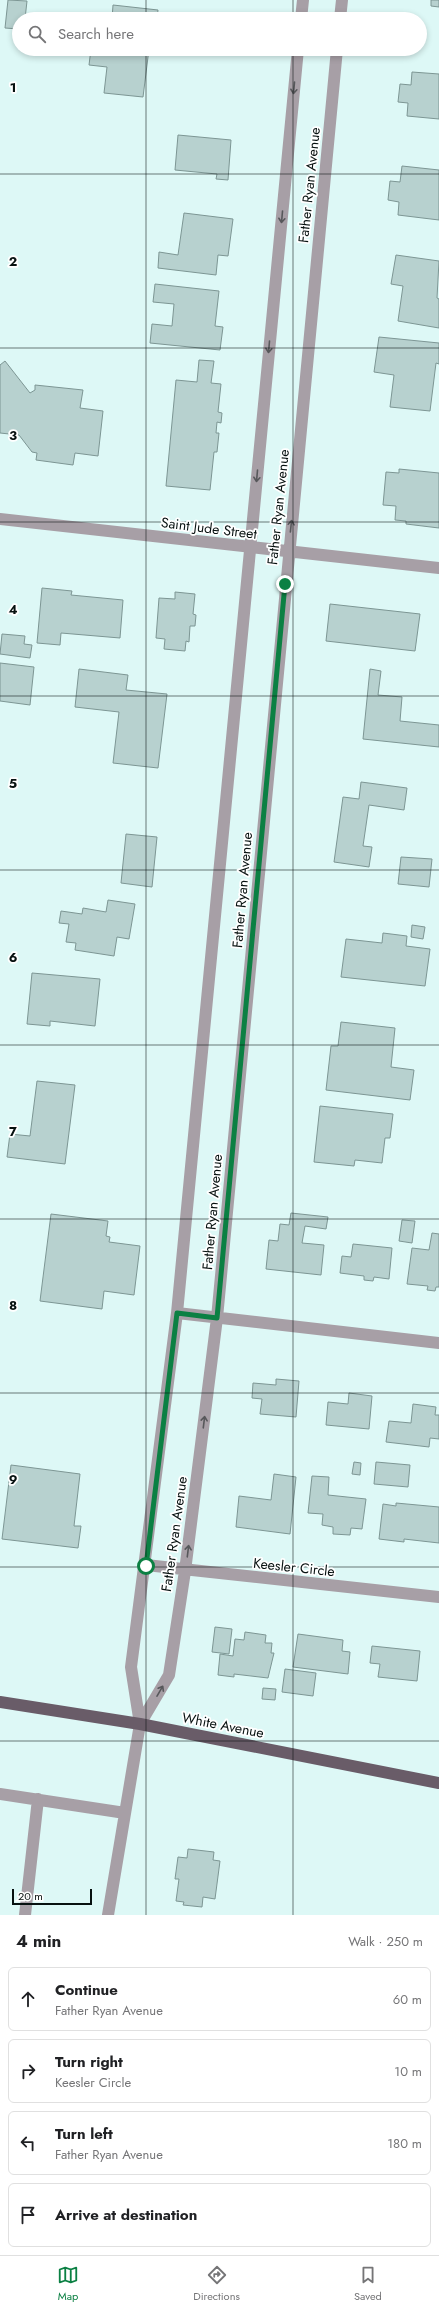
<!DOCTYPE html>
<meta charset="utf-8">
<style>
body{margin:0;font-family:Jost,sans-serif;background:#f6f6f6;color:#202124}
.scale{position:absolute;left:12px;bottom:10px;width:80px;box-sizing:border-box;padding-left:4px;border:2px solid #071110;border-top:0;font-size:11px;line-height:14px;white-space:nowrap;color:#071110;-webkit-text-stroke:3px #fff;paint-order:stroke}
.stop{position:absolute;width:12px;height:12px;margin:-9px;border:3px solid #0b8043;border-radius:50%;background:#fff}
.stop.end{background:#0b8043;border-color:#fff;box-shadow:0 1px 4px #0008}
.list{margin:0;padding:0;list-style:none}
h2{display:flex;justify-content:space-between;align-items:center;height:52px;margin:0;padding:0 16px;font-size:17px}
h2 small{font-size:13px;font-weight:400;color:#757577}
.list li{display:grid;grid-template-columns:26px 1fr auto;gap:12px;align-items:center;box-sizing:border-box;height:64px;margin:0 8px 8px;padding:0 8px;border:1px solid #e0e0e0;border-radius:6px}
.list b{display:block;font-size:15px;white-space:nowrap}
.list p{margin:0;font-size:13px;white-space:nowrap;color:#757577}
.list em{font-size:13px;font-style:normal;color:#757577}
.icon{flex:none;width:22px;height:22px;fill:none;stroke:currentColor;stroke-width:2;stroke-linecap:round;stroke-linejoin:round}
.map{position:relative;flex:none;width:439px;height:1915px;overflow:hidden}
.search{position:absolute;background:#fff;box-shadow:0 2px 6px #0003;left:12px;right:12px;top:12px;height:44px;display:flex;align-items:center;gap:10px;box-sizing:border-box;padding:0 14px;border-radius:22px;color:#757577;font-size:15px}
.sheet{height:340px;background:#fff}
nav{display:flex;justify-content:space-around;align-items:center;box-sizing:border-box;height:56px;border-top:1px solid #e0e0e0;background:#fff;font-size:11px;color:#757577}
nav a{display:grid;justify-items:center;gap:2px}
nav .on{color:#0b8043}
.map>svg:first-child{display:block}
.building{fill:#b7d1cf;stroke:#7d9694}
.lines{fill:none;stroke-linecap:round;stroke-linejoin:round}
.minor{stroke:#a79fa6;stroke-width:12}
.major{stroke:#695c68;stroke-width:12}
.oneway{stroke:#57585b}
.route{stroke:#0b8043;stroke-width:5}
.grid{fill:none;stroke:#071110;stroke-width:1;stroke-opacity:0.55}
.labels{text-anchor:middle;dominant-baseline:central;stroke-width:3.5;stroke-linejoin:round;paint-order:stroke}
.street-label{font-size:14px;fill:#071110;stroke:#fff}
.grid-label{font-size:13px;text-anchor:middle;font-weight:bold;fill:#071110;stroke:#fff;stroke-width:3.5;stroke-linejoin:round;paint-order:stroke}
</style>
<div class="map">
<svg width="439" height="1915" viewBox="0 0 439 1915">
<rect width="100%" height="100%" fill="#ddf8f6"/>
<path class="building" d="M8 0 27 1 25 19H19V29L5 28Z
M431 0H439V7L431 6Z
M113 5 158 10 157 19H112Z
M55 14 99 19H54Z
M91 49H149L143 97 104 93 107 67 89 65Z
M412 72 439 74V119L407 116 408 103 398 102 400 84 411 85Z
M178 135 231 140 228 180 216 179 217 174 175 170Z
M402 166 439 170V220L398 215 399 202 388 200 390 181 400 182Z
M184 213 233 219 228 256 218 255 216 275 158 268 159 252 178 255Z
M396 255 439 261 437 298 439 299V328L398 321 403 286 391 284Z
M155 284 219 291 215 326 223 327 220 350 150 343 152 324 172 326 174 304 153 302Z
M379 337 439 343V364L436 363 430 411 390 407 394 375 374 372Z
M199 360 214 361 211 383 221 384 218 412 222 413 221 423 217 422 216 433H219L217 452H214L210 490 166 486 176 380 197 382Z
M5 361 30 393 35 390V385L83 390 80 408 103 411 98 456 75 453 73 465 36 460 37 453 32 452 19 435 0 433V365Z
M399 469 439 473V528L406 524V521L395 520 396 506 383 505 386 472 399 473Z
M42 588 72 591 71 595 123 600 120 638 61 633 60 645 37 643Z
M175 592 195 594 193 614 196 615 195 626H190L189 642 186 641 185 651 164 649 165 639 156 638 159 598 175 599Z
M330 604 420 614 415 651 326 641Z
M2 634 25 636 24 644 32 645 30 658 0 654Z
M0 663 34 667 30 705 0 701Z
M79 669 128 675 126 690 167 694 158 768 113 763 119 712 75 707Z
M370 669 381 671 378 695 402 697 400 721 439 725V747L363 739Z
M361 782 407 788 404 810 369 805 363 846 372 847 369 867 334 862 343 797 359 799Z
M126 834 157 837 152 887 121 883Z
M401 857 432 859 429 887 398 884Z
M108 900 135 904 129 939 117 937 114 956 75 950 76 943 66 942 69 924 59 923 61 911 82 914 83 908 106 912Z
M412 925 425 927 423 939 411 937Z
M383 933 407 936 406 946 430 949 425 986 341 977 346 939 382 943Z
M32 973 100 979 95 1026 50 1021V1026L27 1024Z
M341 1022 395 1028 391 1067 414 1070 410 1100 326 1090 331 1046H338Z
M37 1081 75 1085 65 1164 7 1157 10 1134 30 1136Z
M320 1106 393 1114 390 1138H385L382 1163 355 1160 354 1166 314 1162Z
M291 1213 328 1217 326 1229 305 1226 302 1243 324 1245 321 1275 266 1269 269 1240 278 1241 280 1224 289 1225Z
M51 1214 108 1221 106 1236 110 1237 109 1242 140 1246 134 1295 104 1291 102 1309 40 1301Z
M402 1220 415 1221 412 1243 399 1241Z
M432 1233 439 1234V1287H436L435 1291 427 1290 428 1286 407 1284 412 1248 429 1250Z
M353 1244 392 1248 389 1279 374 1277 373 1281 364 1280V1276L340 1273 342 1256 351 1257Z
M276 1379 299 1381 296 1417 260 1414 262 1399 252 1398 253 1383 276 1385Z
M349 1393 372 1396 369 1429 326 1425 328 1402 348 1404Z
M413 1404 436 1407 435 1415H439V1439L430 1438 429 1447 386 1442 389 1421 411 1423Z
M354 1462 361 1463 360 1475 352 1474Z
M376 1462 410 1465 408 1487 374 1484Z
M11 1465 80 1474 74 1526H81L78 1548 2 1539Z
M274 1474 296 1477 290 1534 236 1527 239 1496 271 1500Z
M312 1476 329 1477 328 1495 366 1499 362 1529 351 1528 350 1535 333 1534V1527L322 1525 323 1514 308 1513Z
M396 1503 439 1507V1543L404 1539V1542L379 1539 383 1504 396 1506Z
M215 1627 232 1629 229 1654 212 1652Z
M245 1632 266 1635 265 1643H272L271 1653H274L268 1678 234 1674V1677L218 1675 220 1654 233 1656 235 1639 244 1640Z
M298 1634 343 1640 342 1651 350 1652 348 1674 293 1667Z
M372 1646 420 1651 417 1681 378 1677 380 1664 370 1663Z
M285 1669 316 1673 313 1696 282 1692Z
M263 1688 276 1689 275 1700 262 1699Z
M188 1849 214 1852 213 1860 220 1861 215 1899 203 1897 202 1907 183 1905 184 1902 176 1901 179 1879H175L178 1857 187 1858Z"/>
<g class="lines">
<path class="minor" d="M301 19 303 0
M340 19 342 0
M0 519 439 568
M177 1313 439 1343
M146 1565 439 1597
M140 1724 169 1675 185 1571 217 1318 337 49
M0 1794 125 1813
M25 1915 38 1799
M108 1915 140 1724 131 1667 177 1313 298 49"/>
<path class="major" d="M0 1702 140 1724 439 1783"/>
</g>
<defs><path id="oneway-shaft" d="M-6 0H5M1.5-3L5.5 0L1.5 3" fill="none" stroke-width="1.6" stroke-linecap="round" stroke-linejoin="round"/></defs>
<g class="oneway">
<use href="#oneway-shaft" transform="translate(294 88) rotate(95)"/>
<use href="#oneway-shaft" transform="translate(282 217) rotate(95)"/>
<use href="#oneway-shaft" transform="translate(269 347) rotate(95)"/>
<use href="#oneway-shaft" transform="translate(257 476) rotate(95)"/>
<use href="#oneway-shaft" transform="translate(291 526) rotate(-84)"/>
<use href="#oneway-shaft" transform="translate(204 1422) rotate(-83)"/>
<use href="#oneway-shaft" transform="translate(188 1551) rotate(-83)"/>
<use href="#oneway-shaft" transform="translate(160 1691) rotate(-60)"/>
</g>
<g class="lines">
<path class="route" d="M146 1566 177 1313 217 1318 285 584"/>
</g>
<path class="grid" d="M146 0V19M293 0V19M146 49V1915M293 49V1915M0 174H439M0 348H439M0 522H439M0 696H439M0 870H439M0 1045H439M0 1219H439M0 1393H439M0 1567H439M0 1741H439"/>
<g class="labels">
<g class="street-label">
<text transform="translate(309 185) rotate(-84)">Father Ryan Avenue</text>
<text transform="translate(278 507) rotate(-84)">Father Ryan Avenue</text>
<text transform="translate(209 528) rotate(7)">Saint Jude Street</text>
<text transform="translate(242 890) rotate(-85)">Father Ryan Avenue</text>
<text transform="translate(212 1212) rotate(-85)">Father Ryan Avenue</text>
<text transform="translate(174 1534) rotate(-82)">Father Ryan Avenue</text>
<text transform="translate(294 1567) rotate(6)">Keesler Circle</text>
<text transform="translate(223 1725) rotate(11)">White Avenue</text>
</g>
</g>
<g class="grid-label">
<text x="13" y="92">1</text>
<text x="13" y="266">2</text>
<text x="13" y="440">3</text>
<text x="13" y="614">4</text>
<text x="13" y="788">5</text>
<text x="13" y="962">6</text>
<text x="13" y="1136">7</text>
<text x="13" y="1310">8</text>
<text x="13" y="1484">9</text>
</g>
</svg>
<div class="scale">20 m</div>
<div class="stop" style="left:146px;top:1566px"></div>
<div class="stop end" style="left:285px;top:584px"></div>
<div class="search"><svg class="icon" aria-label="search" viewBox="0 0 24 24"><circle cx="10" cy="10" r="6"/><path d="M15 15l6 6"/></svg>Search here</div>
</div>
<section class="sheet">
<h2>4 min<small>Walk · 250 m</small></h2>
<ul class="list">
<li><svg class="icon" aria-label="ahead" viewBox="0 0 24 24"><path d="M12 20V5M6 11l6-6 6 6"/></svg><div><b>Continue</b><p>Father Ryan Avenue</p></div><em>60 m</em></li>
<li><svg class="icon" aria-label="right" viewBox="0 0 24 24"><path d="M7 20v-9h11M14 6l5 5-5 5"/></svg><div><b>Turn right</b><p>Keesler Circle</p></div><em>10 m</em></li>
<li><svg class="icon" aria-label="left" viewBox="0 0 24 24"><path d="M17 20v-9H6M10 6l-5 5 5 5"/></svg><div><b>Turn left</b><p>Father Ryan Avenue</p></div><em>180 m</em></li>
<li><svg class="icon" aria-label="arrive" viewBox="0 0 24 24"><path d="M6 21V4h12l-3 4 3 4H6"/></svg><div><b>Arrive at destination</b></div></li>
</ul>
</section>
<nav>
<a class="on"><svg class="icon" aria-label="map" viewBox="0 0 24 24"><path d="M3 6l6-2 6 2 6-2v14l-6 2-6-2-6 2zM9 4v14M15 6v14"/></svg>Map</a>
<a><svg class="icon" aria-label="directions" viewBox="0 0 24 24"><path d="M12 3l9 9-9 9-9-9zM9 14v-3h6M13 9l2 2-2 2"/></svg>Directions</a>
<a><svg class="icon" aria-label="saved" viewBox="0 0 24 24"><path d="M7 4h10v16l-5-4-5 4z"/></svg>Saved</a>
</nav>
